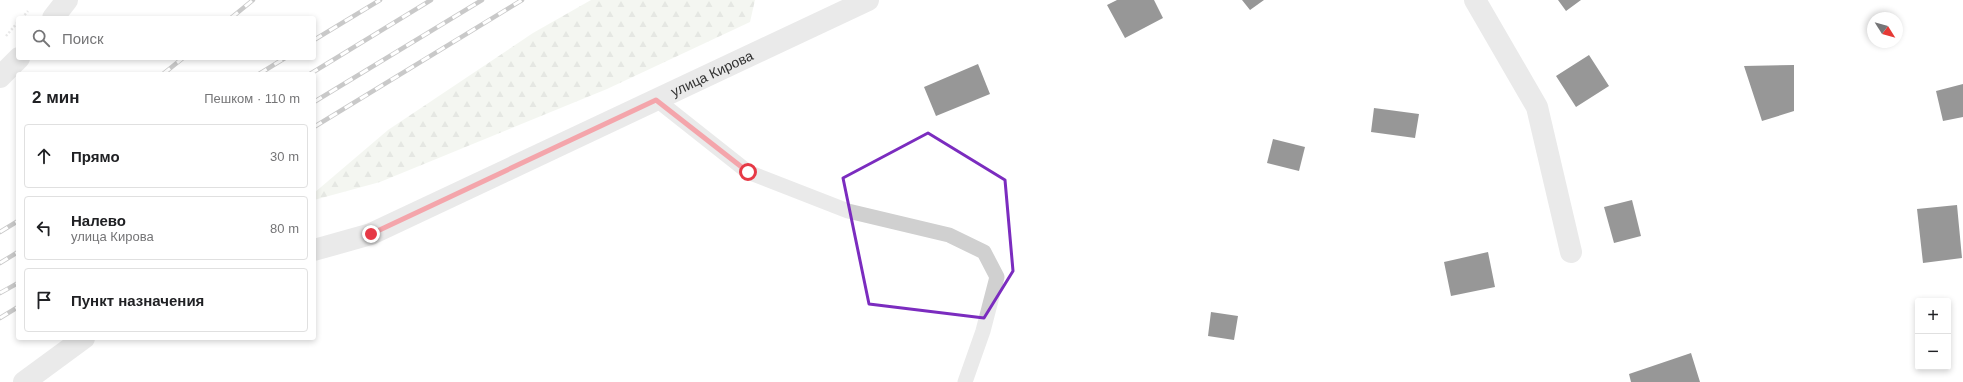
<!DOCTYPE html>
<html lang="ru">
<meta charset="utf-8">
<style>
body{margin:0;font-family:Arial,sans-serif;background:#f6f6f6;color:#202124}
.controls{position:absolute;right:12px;bottom:12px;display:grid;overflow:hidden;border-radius:4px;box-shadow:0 2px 6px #0003}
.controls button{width:36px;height:36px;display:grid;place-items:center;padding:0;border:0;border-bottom:1px solid #e0e0e0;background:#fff;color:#202124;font:20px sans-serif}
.compass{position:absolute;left:1867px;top:12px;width:36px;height:36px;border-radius:50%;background:#fff;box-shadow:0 2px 6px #0003;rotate:127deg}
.stop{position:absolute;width:12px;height:12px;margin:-9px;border:3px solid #e63946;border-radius:50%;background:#fff}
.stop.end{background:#e63946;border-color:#fff;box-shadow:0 1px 4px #0008}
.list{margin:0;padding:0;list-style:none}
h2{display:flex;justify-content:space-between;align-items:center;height:52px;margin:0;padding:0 16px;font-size:17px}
h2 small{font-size:13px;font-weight:400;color:#757577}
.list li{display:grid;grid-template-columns:26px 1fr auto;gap:12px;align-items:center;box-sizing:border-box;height:64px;margin:0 8px 8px;padding:0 8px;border:1px solid #e0e0e0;border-radius:4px}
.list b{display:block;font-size:15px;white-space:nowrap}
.list p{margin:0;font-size:13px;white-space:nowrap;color:#757577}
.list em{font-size:13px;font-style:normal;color:#757577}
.icon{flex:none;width:22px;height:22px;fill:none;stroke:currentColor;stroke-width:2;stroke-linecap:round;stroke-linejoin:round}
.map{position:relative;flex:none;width:1963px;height:382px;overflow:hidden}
.search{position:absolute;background:#fff;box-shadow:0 2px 6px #0003;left:16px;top:16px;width:300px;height:44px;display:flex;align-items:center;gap:10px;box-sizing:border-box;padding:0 14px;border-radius:4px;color:#757577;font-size:15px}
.panel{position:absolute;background:#fff;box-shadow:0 2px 6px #0003;left:16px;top:72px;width:300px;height:268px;border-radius:4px}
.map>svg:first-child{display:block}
.forest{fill:url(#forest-firs)}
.building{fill:#1a1a1a}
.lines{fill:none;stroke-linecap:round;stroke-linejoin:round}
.path{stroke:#cdcdcd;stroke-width:2.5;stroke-dasharray:2 2;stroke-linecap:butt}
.service{stroke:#d0d0d0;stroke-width:15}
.minor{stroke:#d0d0d0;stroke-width:22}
.tertiary{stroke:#d0d0d0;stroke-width:22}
.rail-casing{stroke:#888;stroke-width:4.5}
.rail{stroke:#fff;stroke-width:3;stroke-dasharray:9;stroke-linecap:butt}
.route{stroke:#e63946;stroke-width:5}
.marked{fill:none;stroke:#7b2cbf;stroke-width:3;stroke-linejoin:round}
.labels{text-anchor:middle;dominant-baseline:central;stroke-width:4;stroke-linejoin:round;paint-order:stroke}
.street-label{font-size:14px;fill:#333;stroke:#fff}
</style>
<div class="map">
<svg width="1963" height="382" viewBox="0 0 1963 382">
<defs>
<pattern id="forest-firs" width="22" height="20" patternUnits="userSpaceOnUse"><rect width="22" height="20" fill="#e6ecdf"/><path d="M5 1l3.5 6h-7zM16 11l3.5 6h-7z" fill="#c6cbc0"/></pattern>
</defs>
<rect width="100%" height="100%" fill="#fff"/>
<path class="forest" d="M591 0H755L750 22 607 89 380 182 314 200V193L388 130 533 33Z"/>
<path class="building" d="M1117 0H1154L1163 18 1125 38 1107 5Z
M1242 0H1264L1250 10Z
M1558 0H1581L1566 11Z
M1589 55 1609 86 1576 107 1556 76Z
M978 64 990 94 936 116 924 87Z
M1794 65V111L1762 121 1744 66Z
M1963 84V117L1943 121 1936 91Z
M1374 108 1419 114 1415 138 1371 132Z
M1273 139 1305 147 1299 171 1267 163Z
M1632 200 1641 236 1614 243 1604 207Z
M1957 205 1962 258 1923 263 1917 209Z
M1488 252 1495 287 1451 296 1444 262Z
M1211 312 1238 316 1234 340 1208 336Z
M1691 353 1700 382H1631L1629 374Z"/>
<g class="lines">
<path class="path" d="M22 18 28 11
M6 36 18 22"/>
<path class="service" d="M657 100 748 172 848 211 949 235 984 252 997 277 983 331 965 382"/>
<path class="minor" d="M1475 0 1537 107 1571 252"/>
<g class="tertiary">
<path d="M53 18 67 0"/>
<path d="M0 77 19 58"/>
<path id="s1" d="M314 250 371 234 868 0"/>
<path d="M24 382 84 338"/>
</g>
<defs>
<path id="rail" d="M231 18 253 0
M314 40 380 0
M163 74 183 58
M259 74 285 58
M310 74 431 0
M314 102 482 0
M314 127 522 0
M0 232 18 221
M0 263 18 252
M0 293 18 283
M0 318 18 307"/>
</defs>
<use href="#rail" class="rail-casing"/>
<use href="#rail" class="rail"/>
</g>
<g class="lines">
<path class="route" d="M371 234 656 100 748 172"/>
</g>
<path d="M0 0H1963V382H0ZM928 133 1005 180 1013 271 984 318 869 304 843 178Z" fill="#fff" fill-opacity=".55" fill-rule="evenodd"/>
<path class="marked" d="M928 133 1005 180 1013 271 984 318 869 304 843 178Z"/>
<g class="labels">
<g class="street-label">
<text stroke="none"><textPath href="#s1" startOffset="436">улица Кирова</textPath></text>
</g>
</g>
</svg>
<div class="controls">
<button>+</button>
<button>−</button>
</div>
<svg class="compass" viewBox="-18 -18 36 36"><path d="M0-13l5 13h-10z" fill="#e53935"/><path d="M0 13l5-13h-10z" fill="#757577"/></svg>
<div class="stop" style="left:748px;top:172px"></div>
<div class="stop end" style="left:371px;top:234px"></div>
<div class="search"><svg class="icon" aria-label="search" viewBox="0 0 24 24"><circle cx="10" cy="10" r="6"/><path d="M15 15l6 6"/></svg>Поиск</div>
<section class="panel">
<h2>2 мин<small>Пешком · 110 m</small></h2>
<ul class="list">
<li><svg class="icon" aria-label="ahead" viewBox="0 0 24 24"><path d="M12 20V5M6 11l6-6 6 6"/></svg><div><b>Прямо</b></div><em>30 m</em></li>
<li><svg class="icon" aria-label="left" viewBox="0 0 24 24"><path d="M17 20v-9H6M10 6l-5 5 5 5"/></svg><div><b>Налево</b><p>улица Кирова</p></div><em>80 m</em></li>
<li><svg class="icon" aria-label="arrive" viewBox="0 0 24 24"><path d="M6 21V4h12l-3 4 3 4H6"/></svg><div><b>Пункт назначения</b></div></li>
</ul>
</section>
</div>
